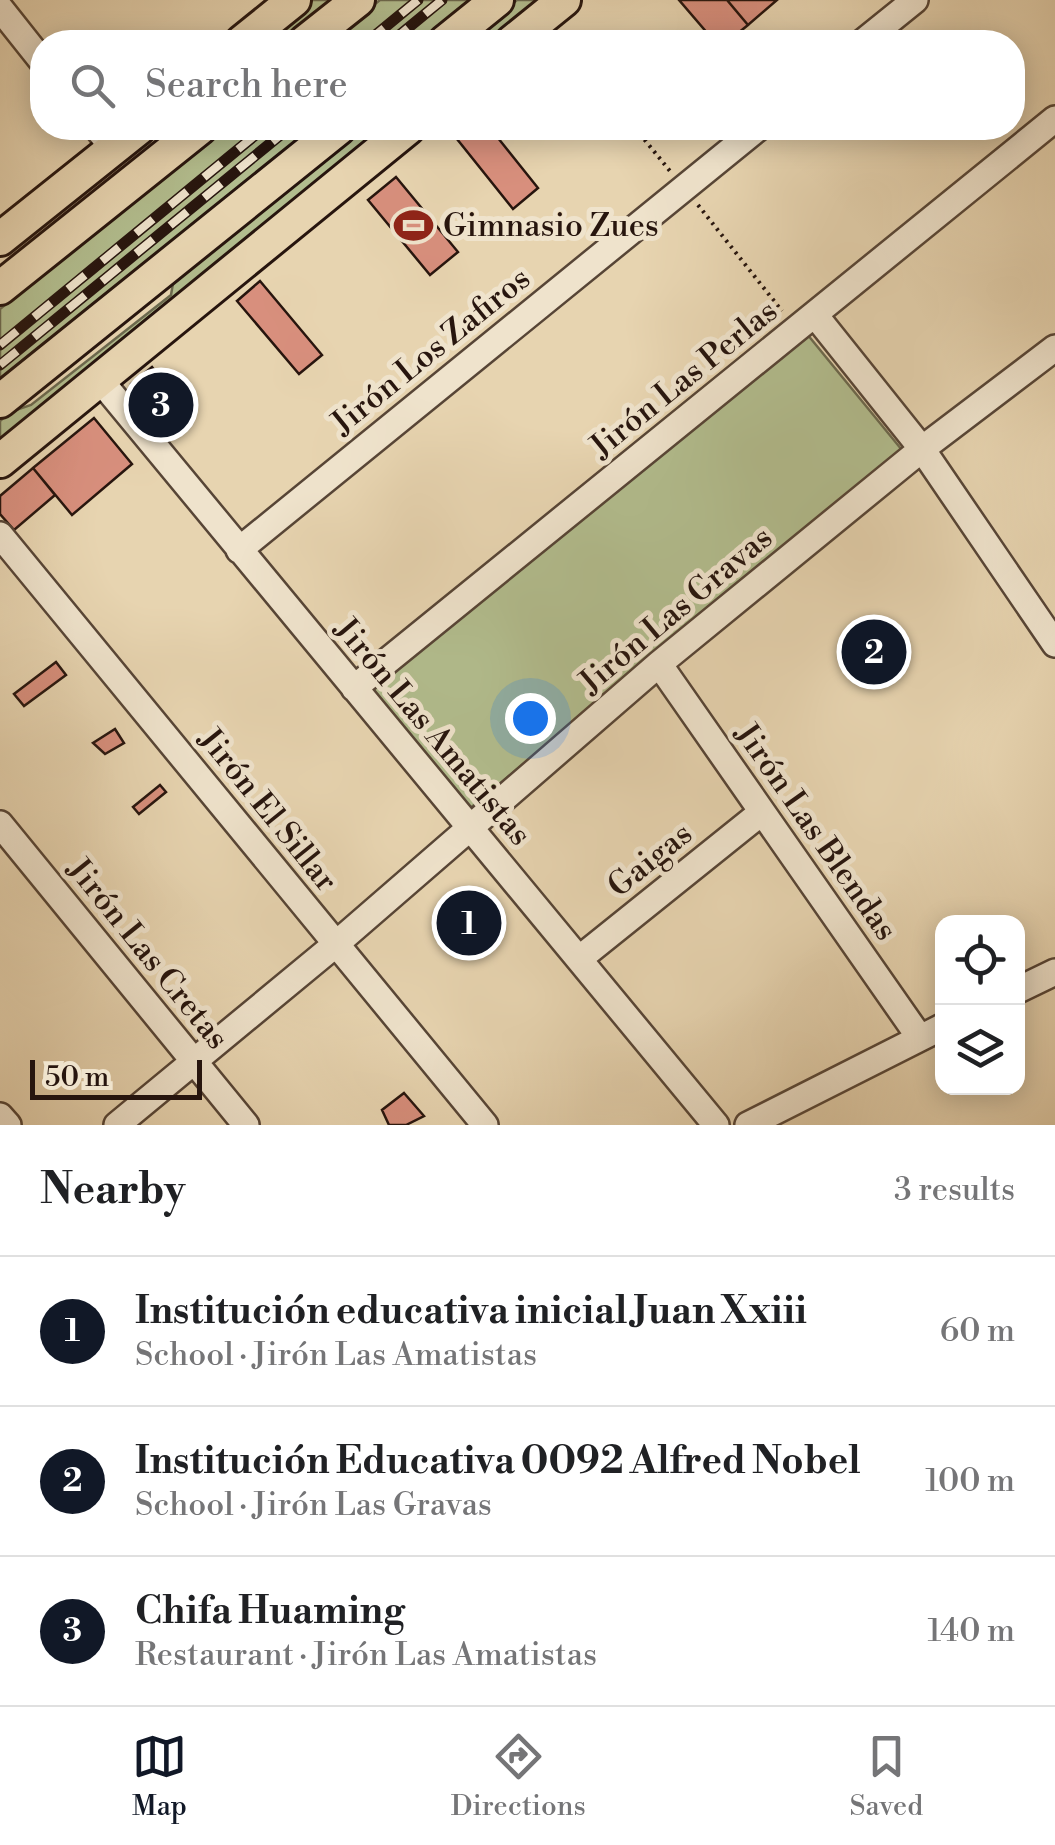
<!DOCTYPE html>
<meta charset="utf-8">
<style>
body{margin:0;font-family:"Libre Bodoni",serif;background:#f6f6f6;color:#202124}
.controls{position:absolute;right:30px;bottom:30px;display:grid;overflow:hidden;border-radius:20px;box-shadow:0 5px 25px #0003}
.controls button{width:90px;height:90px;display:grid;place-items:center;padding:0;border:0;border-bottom:2px solid #e0e0e0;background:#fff;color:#202124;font:50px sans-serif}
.scale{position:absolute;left:30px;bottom:25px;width:172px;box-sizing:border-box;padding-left:10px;border:5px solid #27150e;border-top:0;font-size:28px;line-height:35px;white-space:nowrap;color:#27150e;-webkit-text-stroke:8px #efe3cc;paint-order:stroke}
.you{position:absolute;left:530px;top:718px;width:35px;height:35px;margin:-25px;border:8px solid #fff;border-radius:50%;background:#1a73e8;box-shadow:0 0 0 15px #1a73e833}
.badge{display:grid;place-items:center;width:65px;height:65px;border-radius:50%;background:#111827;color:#fff;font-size:32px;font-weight:700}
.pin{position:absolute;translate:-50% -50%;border:5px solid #fff;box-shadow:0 2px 10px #0006}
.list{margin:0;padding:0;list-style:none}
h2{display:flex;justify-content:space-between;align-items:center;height:130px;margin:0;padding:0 40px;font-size:42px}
h2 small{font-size:32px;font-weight:400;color:#757577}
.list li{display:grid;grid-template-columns:65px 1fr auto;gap:30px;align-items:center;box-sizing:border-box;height:150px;padding:0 40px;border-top:2px solid #e0e0e0}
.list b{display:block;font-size:38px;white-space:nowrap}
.list p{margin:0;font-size:32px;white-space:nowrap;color:#757577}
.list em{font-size:32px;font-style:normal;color:#757577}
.icon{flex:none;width:55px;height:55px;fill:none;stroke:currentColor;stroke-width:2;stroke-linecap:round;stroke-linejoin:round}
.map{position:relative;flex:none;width:1055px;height:1125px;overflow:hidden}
.search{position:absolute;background:#fff;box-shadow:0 5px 25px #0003;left:30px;right:30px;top:30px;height:110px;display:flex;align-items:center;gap:25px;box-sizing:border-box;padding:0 35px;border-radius:40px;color:#757577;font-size:38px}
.sheet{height:580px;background:#fff}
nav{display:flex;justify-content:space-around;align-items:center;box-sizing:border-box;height:140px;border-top:2px solid #e0e0e0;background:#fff;font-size:28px;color:#757577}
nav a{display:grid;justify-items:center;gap:5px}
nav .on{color:#111827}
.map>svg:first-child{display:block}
.green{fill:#b2bd8e;stroke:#6c694e;stroke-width:2.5}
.building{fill:#d88f7d;stroke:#27150e;stroke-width:2.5}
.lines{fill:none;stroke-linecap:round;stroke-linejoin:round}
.minor-casing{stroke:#574536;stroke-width:30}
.major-casing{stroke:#27150e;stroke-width:38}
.path{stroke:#27150e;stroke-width:4;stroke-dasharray:2.5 5;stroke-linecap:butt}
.minor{stroke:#efe3cc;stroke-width:25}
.major{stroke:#e7d4b0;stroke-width:32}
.rail-casing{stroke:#27150e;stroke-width:11}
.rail{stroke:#efe3cc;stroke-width:8;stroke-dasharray:22;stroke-linecap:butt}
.labels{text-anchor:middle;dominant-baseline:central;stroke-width:10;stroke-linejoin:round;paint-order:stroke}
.poi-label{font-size:32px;fill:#27150e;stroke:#efe3cc;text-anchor:start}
.street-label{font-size:32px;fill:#27150e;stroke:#efe3cc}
</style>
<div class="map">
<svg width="1055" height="1125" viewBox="0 0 1055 1125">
<rect width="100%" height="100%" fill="#e7d4b0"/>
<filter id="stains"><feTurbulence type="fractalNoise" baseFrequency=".002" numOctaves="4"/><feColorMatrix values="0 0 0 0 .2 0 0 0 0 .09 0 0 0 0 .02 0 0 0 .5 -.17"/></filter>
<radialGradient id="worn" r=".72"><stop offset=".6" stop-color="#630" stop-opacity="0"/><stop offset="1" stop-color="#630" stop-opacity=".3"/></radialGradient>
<path class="green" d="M312 0H339L286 42H260Z
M380 0H481L427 42H328Z
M517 0H546L494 42H464Z
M224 128H321L0 383V309Z
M357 128H389L0 445V421L10 412 31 405 171 295 175 272Z
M807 334 902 450 468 810 369 692Z"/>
<path class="building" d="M679 0H727L748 25 727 42H715Z
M727 0H777L748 25Z
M462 128H490L538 188 513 209 453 134Z
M396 177 458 252 430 275 368 200Z
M260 281 322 355 299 374 237 301Z
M152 367 191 417 166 437 131 393V384Z
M94 418 132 464 72 515 33 468Z
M33 468 55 495 14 530 0 514V496Z
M56 662 66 675 24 706 14 694Z
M115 729 124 743 105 754 93 743Z
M160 785 166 792 139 814 133 807Z
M404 1093 424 1116 406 1125H389L382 1110Z"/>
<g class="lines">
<defs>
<path id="minor" d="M0 8 42 61
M863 42 915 0
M97 128 113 148
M815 315 922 449 1055 644
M100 380 716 1125
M0 535 485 1125
M239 550 758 128
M659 664 920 1038
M354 688 1055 119
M0 824 246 1125
M579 959 762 812
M1018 990 1055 972
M0 1116 8 1125
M117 1125 336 944 659 664 922 449 1055 348
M748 1125 942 1027"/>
<path id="major" d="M242 42 294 0
M305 42 358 0
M445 42 497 0
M512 42 564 0
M0 239 139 128
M0 288 200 128
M0 401 339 128
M0 461 408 128"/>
</defs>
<use href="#minor" class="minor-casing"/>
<use href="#major" class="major-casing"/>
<path class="path" d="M635 128 670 171
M698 205 782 311"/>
<use href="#minor" class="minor"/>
<use href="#major" class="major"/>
<defs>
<path id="rail" d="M367 42 418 0
M391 42 442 0
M0 345 264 128
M0 365 289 128"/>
</defs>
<use href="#rail" class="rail-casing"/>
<use href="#rail" class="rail"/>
</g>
<defs>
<symbol id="stadium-bare" viewBox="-9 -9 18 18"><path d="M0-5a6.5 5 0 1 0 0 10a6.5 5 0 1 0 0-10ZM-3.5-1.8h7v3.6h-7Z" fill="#8f2418" stroke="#efe3cc" stroke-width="2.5" paint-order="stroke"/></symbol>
</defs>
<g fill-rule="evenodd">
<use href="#stadium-bare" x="386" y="198" width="55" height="55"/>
</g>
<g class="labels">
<g class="poi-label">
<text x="443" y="226">Gimnasio Zues</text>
</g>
<g class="street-label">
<text transform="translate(431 351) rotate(-39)">Jirón Los Zafiros</text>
<text transform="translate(684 379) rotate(-39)">Jirón Las Perlas</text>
<text transform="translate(676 610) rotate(-40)">Jirón Las Gravas</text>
<text transform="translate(433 732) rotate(50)">Jirón Las Amatistas</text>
<text transform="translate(268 810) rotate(51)">Jirón El Sillar</text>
<text transform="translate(816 832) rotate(55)">Jirón Las Blendas</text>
<text transform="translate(650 860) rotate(-39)">Gaigas</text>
<text transform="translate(148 954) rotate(51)">Jirón Las Cretas</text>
</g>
</g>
<rect width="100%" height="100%" filter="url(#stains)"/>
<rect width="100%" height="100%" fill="url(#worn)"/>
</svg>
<div class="controls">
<button><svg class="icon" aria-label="locate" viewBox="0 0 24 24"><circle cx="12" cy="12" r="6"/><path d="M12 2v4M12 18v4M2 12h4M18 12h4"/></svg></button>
<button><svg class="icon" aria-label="layers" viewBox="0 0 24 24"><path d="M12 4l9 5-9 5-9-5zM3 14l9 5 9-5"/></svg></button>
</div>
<div class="scale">50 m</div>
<div class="you"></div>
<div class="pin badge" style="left:469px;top:923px">1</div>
<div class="pin badge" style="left:874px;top:652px">2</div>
<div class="pin badge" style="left:161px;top:405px">3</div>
<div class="search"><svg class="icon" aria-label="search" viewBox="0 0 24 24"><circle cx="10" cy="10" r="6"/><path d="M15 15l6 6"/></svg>Search here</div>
</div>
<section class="sheet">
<h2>Nearby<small>3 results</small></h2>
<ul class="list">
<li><span class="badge">1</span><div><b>Institución educativa inicial Juan Xxiii</b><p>School · Jirón Las Amatistas</p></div><em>60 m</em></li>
<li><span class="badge">2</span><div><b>Institución Educativa 0092 Alfred Nobel</b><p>School · Jirón Las Gravas</p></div><em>100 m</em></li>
<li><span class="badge">3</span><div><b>Chifa Huaming</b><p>Restaurant · Jirón Las Amatistas</p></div><em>140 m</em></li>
</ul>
</section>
<nav>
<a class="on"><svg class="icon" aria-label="map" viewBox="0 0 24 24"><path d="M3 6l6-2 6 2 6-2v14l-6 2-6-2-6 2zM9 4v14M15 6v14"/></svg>Map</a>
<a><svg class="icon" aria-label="directions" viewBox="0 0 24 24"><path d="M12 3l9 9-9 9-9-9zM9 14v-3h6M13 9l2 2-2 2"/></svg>Directions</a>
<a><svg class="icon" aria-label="saved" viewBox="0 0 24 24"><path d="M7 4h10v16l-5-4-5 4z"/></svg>Saved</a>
</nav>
